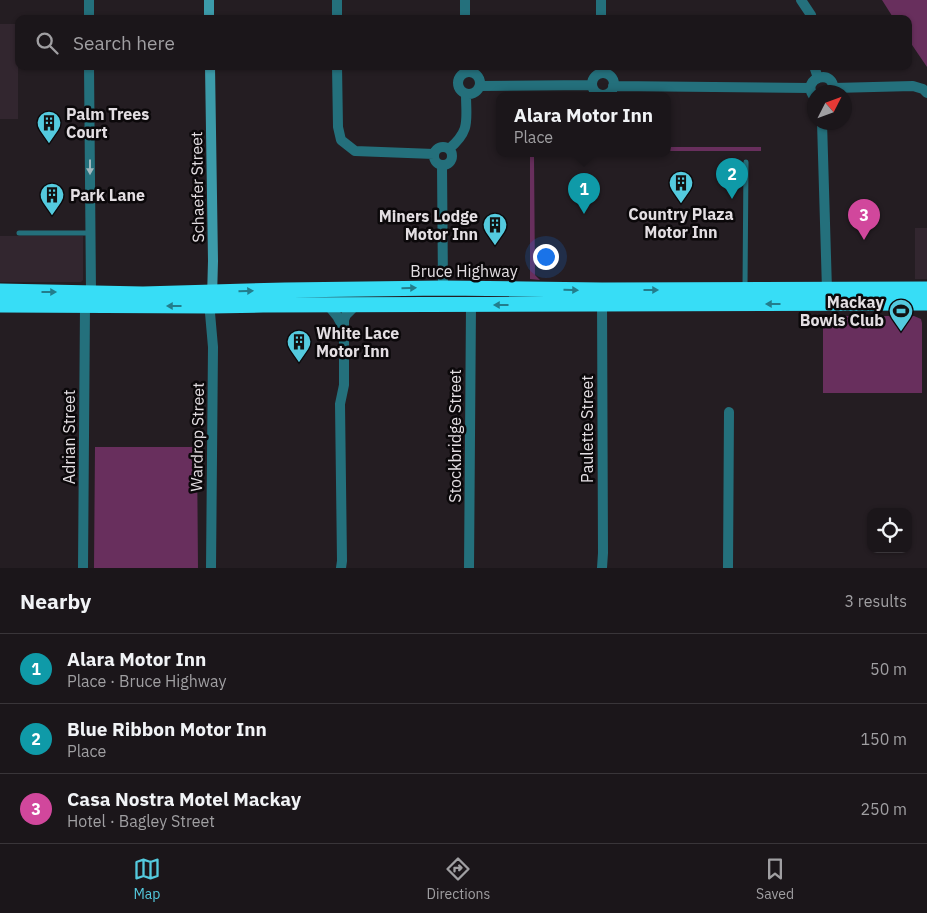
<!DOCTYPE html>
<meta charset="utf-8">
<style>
body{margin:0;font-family:"IBM Plex Sans",sans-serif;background:#241f23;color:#f1f3f6}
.controls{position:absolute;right:15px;bottom:15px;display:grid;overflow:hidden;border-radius:10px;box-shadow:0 1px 4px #0004}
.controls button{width:45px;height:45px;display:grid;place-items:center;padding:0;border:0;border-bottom:1px solid #393539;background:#1b161a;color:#f1f3f6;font:25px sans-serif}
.compass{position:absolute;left:807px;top:85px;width:45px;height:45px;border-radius:50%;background:#1b161a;box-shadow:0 1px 4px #0004;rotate:48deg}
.you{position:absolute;left:545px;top:256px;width:18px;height:18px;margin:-12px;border:4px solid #fff;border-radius:50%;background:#1a73e8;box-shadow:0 0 0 8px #1a73e833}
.badge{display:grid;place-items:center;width:32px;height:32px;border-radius:50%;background:#54cade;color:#fff;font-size:16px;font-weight:700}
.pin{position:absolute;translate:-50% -41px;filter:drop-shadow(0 1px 2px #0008)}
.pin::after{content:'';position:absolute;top:26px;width:18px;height:15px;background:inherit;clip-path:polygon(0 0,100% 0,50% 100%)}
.popup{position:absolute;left:496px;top:92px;width:175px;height:65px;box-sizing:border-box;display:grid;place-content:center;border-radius:10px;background:#1b161a;filter:drop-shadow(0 1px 4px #0005);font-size:16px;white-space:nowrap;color:#a09fa2}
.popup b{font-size:19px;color:#f1f3f6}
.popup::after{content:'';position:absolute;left:50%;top:100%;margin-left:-10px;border:10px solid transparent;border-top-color:#1b161a}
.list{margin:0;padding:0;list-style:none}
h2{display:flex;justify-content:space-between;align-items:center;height:65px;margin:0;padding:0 20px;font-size:21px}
h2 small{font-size:16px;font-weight:400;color:#a09fa2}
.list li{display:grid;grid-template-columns:32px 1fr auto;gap:15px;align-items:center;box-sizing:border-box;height:70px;padding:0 20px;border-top:1px solid #393539}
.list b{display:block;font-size:19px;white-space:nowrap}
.list p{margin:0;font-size:16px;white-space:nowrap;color:#a09fa2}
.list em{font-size:16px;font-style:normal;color:#a09fa2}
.icon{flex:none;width:28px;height:28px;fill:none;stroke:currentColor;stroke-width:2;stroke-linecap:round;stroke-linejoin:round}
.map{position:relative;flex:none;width:927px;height:568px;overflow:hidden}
.search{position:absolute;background:#1b161a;box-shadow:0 1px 4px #0004;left:15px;right:15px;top:15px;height:55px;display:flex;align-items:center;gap:12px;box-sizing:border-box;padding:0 18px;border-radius:10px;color:#a09fa2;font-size:19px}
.sheet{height:275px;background:#1b161a}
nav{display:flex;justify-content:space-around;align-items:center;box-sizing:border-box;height:70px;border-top:1px solid #393539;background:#1b161a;font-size:14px;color:#a09fa2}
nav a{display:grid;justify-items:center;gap:2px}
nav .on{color:#54cade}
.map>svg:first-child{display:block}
.built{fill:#32262f}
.green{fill:#682f5d}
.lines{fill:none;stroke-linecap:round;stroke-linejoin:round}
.lane{stroke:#24707c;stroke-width:5}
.street{stroke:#24707c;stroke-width:10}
.secondary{stroke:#3c9baa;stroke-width:10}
.highway{stroke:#37ddf6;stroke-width:15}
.oneway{fill:#a0b8be}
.oneway2{fill:#237d8c}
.labels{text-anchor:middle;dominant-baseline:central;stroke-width:5;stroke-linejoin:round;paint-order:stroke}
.poi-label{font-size:16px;font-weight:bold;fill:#e3dee2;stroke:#0b080a;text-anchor:start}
.street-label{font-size:16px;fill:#e3dee2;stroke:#0b080a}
</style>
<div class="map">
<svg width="927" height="568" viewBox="0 0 927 568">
<rect width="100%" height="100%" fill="#241d22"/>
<path class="built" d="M0 24H18V119H0Z
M915 228H927V279H915Z
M0 236H83V280L81 282H0Z"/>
<path class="green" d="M882 0H927V67L908 39V19H894Z
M668 147H761V151H668Z
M530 153H538L534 157 535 275 540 280 530 279Z
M823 316H914L921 319 922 323V393H823Z
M95 447H197L198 568H94Z"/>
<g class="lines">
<path class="lane" d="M19 233H91
M745 287 746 162"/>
<path class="street" d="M89 0V19
M337 0V19
M465 0V19
M601 0V19
M801 0 811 15 812 19
M89 66 91 292
M337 66 338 127 341 140 355 151 434 154
M814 66 818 78
M458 83a11 11 0 1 1 22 0a11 11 0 1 1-22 0Z
M592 84a11 11 0 1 1 22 0a11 11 0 1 1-22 0Z
M480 86 592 85
M613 86 810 88
M834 88 913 86 923 89 927 93
M814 97C799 77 837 67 833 92
M822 122 827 290
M434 156a9 9 0 1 1 18 0a9 9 0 1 1-18 0Z
M449 149C471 130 466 121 466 94
M442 166 443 288
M328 305 337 316 344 329
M83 568 85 306
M211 568 213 347 210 313 211 306
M341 568 342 561 340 404 344 385V320L346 315 355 306
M469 568 471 305
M602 568 603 553 602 299
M728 568 729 412"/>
<path class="secondary" d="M209 0V19
M210 66 213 261 212 298"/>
<path class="highway" d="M0 291 143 294 285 290 443 288 602 290 927 289
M0 305 211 306 263 305 927 303"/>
</g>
<defs><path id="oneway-solid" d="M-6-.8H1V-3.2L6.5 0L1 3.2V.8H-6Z" transform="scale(1.25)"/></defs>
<use class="oneway" href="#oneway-solid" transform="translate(90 167) rotate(90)"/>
<g class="oneway2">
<use href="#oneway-solid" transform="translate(409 288) rotate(-1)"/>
<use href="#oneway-solid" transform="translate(571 290) rotate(1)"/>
<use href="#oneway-solid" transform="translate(651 290)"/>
<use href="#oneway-solid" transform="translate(246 291) rotate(-2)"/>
<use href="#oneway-solid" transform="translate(49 292)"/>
<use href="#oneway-solid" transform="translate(773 304) rotate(180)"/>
<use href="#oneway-solid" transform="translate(501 305) rotate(180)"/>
<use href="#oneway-solid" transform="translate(174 306) rotate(-180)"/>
</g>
<defs>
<symbol id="building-pin" viewBox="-11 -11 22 30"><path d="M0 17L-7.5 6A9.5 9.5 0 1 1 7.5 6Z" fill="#54cade" stroke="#0b080a"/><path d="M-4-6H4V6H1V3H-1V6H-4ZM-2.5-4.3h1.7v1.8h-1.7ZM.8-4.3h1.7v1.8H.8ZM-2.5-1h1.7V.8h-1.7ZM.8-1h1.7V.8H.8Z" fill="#111"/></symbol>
<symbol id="stadium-pin" viewBox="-11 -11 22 30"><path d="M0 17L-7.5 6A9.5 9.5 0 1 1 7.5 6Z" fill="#54cade" stroke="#0b080a"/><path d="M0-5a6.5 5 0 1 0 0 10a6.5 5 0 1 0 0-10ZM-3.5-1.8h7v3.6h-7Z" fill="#111"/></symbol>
</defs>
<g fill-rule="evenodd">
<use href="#building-pin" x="35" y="109" width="28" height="38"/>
<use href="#building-pin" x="667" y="169" width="28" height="38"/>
<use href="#building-pin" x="38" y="181" width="28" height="38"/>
<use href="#building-pin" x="481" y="211" width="28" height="38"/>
<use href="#stadium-pin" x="887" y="297" width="28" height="38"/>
<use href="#building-pin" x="285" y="328" width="28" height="38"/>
</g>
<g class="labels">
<g class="poi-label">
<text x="66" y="114">Palm Trees<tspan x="66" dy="18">Court</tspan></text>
<text x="70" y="195">Park Lane</text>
<text x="681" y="214" text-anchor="middle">Country Plaza<tspan x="681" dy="18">Motor Inn</tspan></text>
<text x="478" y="216" text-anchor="end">Miners Lodge<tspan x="478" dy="18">Motor Inn</tspan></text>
<text x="884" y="302" text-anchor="end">Mackay<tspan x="884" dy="18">Bowls Club</tspan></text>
<text x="316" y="333">White Lace<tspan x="316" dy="18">Motor Inn</tspan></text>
</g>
<g class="street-label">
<text transform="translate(197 187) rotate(-91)">Schaefer Street</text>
<text x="464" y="271">Bruce Highway</text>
<text transform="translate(587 429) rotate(-90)">Paulette Street</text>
<text transform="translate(455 436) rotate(-90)">Stockbridge Street</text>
<text transform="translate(69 437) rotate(-90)">Adrian Street</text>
<text transform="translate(197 437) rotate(-89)">Wardrop Street</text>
</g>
</g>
</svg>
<div class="controls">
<button><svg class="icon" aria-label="locate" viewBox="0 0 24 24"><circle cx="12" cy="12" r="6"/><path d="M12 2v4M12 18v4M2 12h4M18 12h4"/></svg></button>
</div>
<svg class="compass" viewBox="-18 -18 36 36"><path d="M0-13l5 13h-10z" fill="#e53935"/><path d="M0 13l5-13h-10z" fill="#a09fa2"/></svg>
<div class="you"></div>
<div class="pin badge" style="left:584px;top:214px;background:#0f9aa8">1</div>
<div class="popup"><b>Alara Motor Inn</b>Place</div>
<div class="pin badge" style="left:732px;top:199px;background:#0f9aa8">2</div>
<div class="pin badge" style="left:864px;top:240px;background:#d1479c">3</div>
<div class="search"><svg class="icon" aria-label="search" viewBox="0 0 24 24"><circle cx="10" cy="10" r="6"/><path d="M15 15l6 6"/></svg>Search here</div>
</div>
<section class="sheet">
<h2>Nearby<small>3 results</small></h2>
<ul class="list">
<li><span class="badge" style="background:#0f9aa8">1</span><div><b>Alara Motor Inn</b><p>Place · Bruce Highway</p></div><em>50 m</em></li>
<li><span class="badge" style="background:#0f9aa8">2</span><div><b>Blue Ribbon Motor Inn</b><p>Place</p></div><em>150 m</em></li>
<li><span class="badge" style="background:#d1479c">3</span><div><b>Casa Nostra Motel Mackay</b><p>Hotel · Bagley Street</p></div><em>250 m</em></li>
</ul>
</section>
<nav>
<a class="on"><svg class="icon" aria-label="map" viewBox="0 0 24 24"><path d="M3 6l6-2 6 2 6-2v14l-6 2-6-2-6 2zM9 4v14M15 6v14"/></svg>Map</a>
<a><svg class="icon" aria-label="directions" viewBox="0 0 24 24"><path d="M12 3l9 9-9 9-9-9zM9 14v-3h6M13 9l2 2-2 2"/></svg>Directions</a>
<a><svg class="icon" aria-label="saved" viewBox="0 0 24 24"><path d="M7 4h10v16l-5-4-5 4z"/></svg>Saved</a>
</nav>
